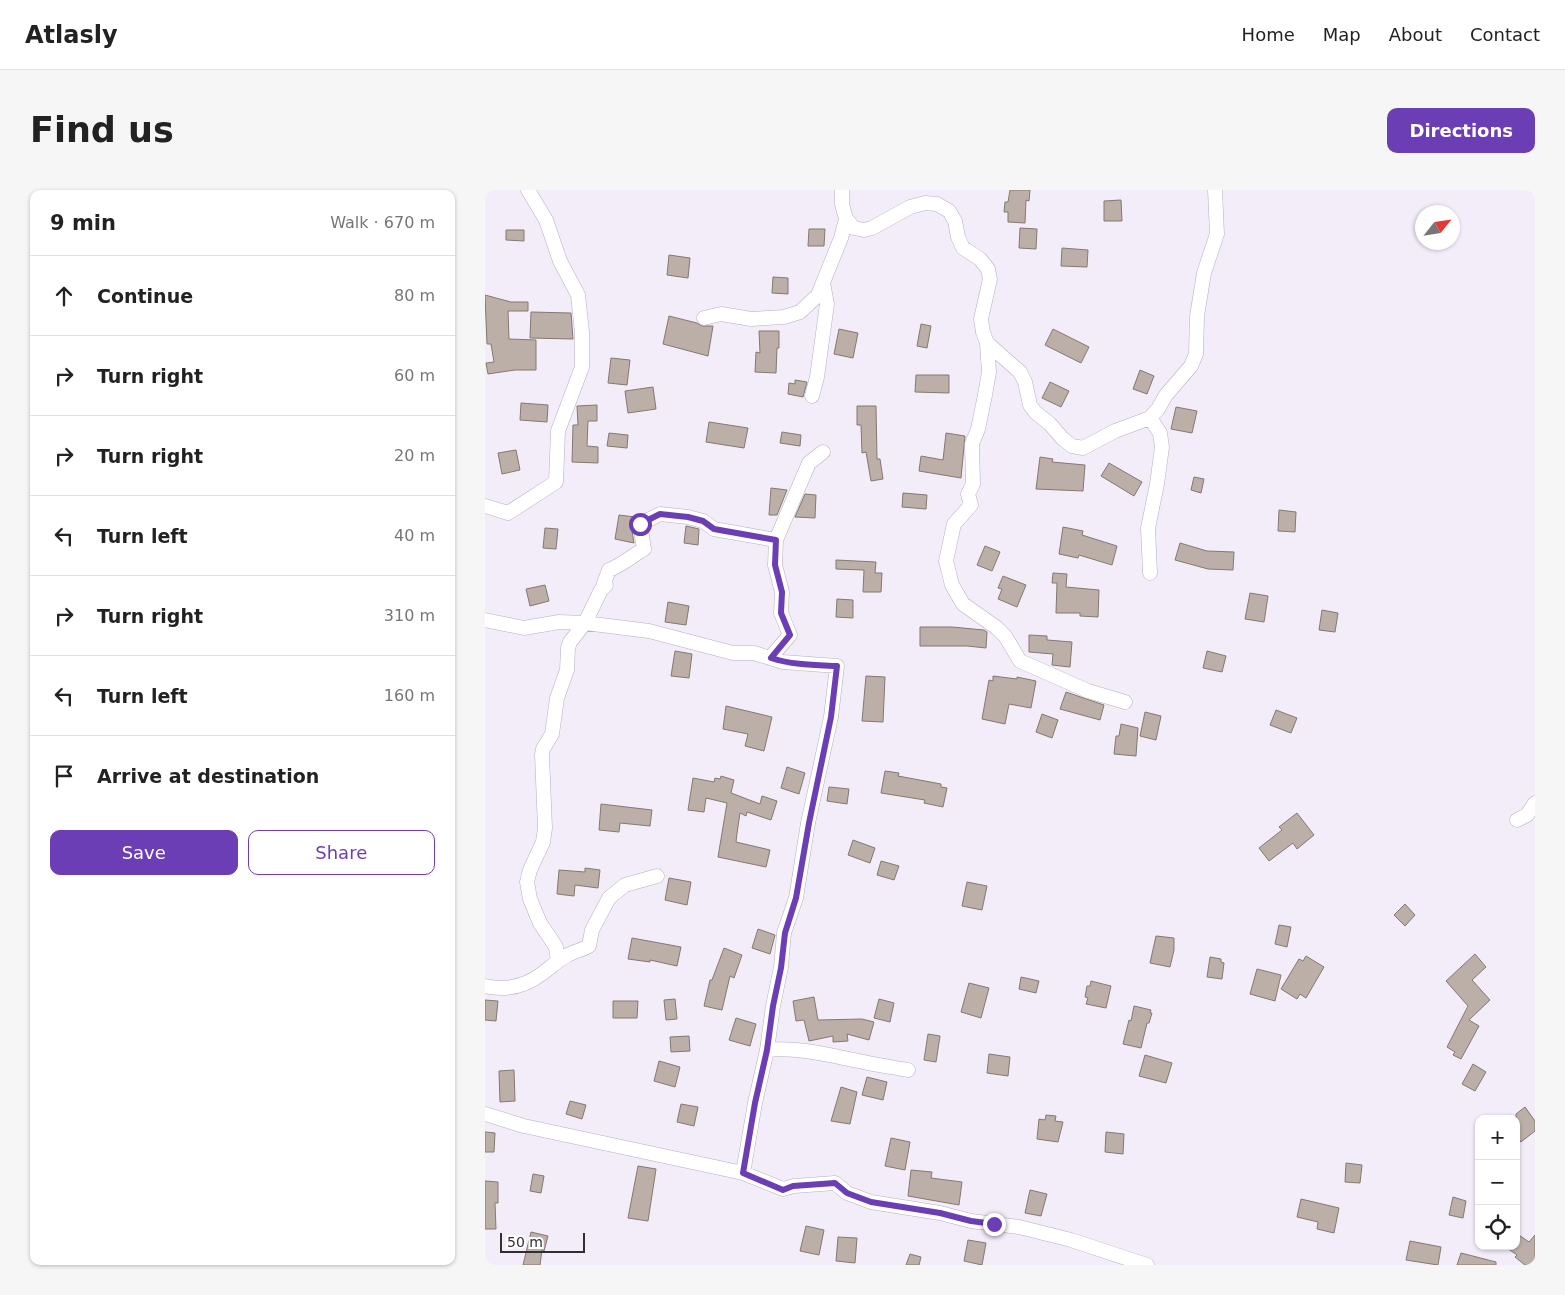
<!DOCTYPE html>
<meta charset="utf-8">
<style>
body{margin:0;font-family:"DejaVu Sans",sans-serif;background:#f6f6f6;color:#222}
.controls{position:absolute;right:15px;bottom:15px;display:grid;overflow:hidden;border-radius:10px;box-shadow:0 1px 4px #0004}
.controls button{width:45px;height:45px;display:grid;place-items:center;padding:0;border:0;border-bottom:1px solid #e0e0e0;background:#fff;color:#222;font:25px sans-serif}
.compass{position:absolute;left:930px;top:15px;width:45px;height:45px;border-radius:50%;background:#fff;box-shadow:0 1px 4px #0004;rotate:60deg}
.scale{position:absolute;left:15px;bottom:12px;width:85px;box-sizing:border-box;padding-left:5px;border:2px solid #312e33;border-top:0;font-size:14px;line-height:18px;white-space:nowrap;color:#312e33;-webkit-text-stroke:4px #fff;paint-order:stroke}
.stop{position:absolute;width:15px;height:15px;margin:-11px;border:4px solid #6c3eb5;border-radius:50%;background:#fff}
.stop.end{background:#6c3eb5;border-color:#fff;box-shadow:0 1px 5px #0008}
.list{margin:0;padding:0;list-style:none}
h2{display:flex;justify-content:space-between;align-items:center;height:65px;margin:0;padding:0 20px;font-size:21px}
h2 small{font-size:16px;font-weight:400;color:#767676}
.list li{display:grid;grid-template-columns:32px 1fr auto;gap:15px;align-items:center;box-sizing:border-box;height:80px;padding:0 20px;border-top:1px solid #e0e0e0}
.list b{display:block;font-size:19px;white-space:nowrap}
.list em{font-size:16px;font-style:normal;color:#767676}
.actions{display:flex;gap:10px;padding:15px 20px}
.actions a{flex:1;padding:11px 0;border:1px solid #6c3eb5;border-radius:10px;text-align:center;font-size:18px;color:#6c3eb5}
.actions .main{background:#6c3eb5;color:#fff}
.icon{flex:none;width:28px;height:28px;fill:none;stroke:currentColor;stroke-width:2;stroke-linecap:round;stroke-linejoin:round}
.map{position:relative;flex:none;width:1050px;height:1075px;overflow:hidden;border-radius:10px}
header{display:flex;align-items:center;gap:30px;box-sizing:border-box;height:70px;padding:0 25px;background:#fff;border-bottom:1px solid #e0e0e0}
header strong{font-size:24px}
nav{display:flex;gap:28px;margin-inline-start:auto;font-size:18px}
.intro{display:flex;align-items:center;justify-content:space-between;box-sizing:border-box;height:120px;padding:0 30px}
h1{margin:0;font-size:35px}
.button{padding:12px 22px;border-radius:10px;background:#6c3eb5;color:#fff;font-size:18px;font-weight:700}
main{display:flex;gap:30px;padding:0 30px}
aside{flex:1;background:#fff;border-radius:10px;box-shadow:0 1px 4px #0004}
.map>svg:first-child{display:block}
.building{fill:#bbafa7;stroke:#847971}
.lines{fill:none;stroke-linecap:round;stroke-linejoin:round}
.minor-casing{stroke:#b6b0bc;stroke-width:15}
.minor{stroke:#fff;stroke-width:14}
.route{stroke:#6c3eb5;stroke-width:6}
</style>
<header>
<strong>Atlasly</strong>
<nav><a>Home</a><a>Map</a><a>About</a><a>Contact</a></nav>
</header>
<div class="intro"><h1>Find us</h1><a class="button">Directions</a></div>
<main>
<aside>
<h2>9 min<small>Walk · 670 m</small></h2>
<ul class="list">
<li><svg class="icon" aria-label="ahead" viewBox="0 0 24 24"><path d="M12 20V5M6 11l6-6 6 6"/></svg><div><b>Continue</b></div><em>80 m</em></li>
<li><svg class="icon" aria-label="right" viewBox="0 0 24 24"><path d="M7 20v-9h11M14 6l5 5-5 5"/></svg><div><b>Turn right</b></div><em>60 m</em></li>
<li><svg class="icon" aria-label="right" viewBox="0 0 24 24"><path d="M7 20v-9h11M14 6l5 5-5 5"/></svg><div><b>Turn right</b></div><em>20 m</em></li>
<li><svg class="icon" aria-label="left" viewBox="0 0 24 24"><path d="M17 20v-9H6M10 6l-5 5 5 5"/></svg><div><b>Turn left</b></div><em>40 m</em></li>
<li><svg class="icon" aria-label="right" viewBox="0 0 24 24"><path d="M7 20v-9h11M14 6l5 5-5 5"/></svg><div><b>Turn right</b></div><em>310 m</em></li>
<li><svg class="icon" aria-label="left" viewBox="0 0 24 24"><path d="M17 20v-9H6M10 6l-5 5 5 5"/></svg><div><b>Turn left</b></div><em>160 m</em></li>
<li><svg class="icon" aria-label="arrive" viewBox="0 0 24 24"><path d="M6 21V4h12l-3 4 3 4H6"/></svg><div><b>Arrive at destination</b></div></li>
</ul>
<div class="actions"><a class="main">Save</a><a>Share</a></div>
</aside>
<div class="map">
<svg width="1050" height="1075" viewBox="0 0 1050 1075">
<rect width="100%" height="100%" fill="#f3ecf9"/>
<path class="building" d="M525 0H545L544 11 541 10 540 33 523 32V22H519L520 12H523Z
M636 10 637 31H619V11Z
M535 38 552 39 551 59 534 58Z
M324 39H340L339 56H323Z
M21 40H39V51L21 50Z
M577 58 603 60 602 77 576 76Z
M184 65 205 68 203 88 182 85Z
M288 87 303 88V104L287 103Z
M0 105 26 112H43V121H23L24 149 51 150V180H30L3 184 1 173 9 172 6 154H2Z
M46 122 86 123 88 149 45 148Z
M184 126 212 133 217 136H228L223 166 178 154Z
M436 134 446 136 442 158 432 156Z
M354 139 373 143 368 168 349 164Z
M568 139 604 157 596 173 560 155Z
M274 141H294V158H292L291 183 270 182 271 162 275 163Z
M126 168 145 170 142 195 123 193Z
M655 180 669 186 662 204 648 199Z
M431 185H464V203L430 202Z
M310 190 322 192 318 207 303 204 304 193 310 194Z
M565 192 584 201 576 217 557 208Z
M168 197 171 219 143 223 140 201Z
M36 213 63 215 62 232 35 230Z
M112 215V231H103L102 256 113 257V273L87 272 88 235H93L92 216Z
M372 216H391L392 269H395L398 289 386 291 381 262 377 263 376 235H372Z
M691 217 712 221 707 243 686 239Z
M224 232 263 238 259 258 221 252Z
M297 242 316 245 315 256 295 253Z
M124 243 143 245 142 258 122 256Z
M461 243 480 246 476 288 434 281 436 266 458 270Z
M31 260 35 280 17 284 13 263Z
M555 267 568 269 567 272 600 275 598 301 551 299Z
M624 273 657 292 649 306 616 286Z
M709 287 719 289 716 303 706 300Z
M286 298 302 300 292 325H284Z
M418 303 442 305 441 319 417 317Z
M320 304 331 305 330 328 310 327Z
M794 320 811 322 810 342 793 341Z
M134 325 150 327 146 335 149 353 130 349Z
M201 336 214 339 213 355 199 353Z
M578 337 598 341 597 345 632 356 627 375 594 365 593 368 574 364Z
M60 338 73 339 71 359 58 358Z
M695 353 722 361 749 362 748 380 723 379 690 370Z
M500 356 515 362 507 381 492 375Z
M351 370 391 372 390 383H397L396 402H378L379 380 351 379Z
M568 383 582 384 581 397 614 400 613 427 595 426V423H571L572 393H567Z
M518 386 541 395 532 417 513 409 517 399 513 398Z
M60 395 64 411 45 416 41 399Z
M765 403 783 406 779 432 760 429Z
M352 409 368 410V428L351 427Z
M183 412 204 416 201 435 180 432Z
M837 420 853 423 850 442 834 440Z
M435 437H467L499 440 502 442 501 458 482 456H435Z
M544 445 562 446V450L587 452 585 477 567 475 568 464 544 462Z
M190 461 207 464 204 488 186 486Z
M722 461 741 466 737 482 718 478Z
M381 486 400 487 398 532 377 531Z
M508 486 532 489V487L551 491 546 518 524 514 520 534 497 529 504 490 508 491Z
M581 502 619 515 615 530 575 519Z
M241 516 287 527 279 561 260 556 263 544 238 539Z
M791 520 812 528 806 543 785 535Z
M660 522 676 526 671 550 655 546Z
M557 524 573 530 567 548 551 542Z
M636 534 653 538 651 566 629 564 631 546H634Z
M302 577 320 583 314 604 296 598Z
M400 581 414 583 413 586 456 594V597L462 598 458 617 439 613 440 610 396 603Z
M236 586 249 590 246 603 275 614 277 606 292 611 286 630 262 622 261 626 255 623 252 643 251 652 285 660 281 677 233 667 242 613 221 608 219 622 203 620 208 588 229 592 230 588 235 589Z
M344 597 364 599 362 614 342 611Z
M116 614 167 620 165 636 135 633 134 642 114 640Z
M812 623 829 645 812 659 808 653 784 671 774 658 797 640 794 637Z
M368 650 390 658 385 673 363 665Z
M396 671 414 676 409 690 392 685Z
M100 678 115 680 113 698 90 695 89 706 72 704 74 680 100 682Z
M184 688 206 692 202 715 180 710Z
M482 692 502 696 497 720 477 716Z
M920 714 930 725 920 736 909 725Z
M794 735 806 737 802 757 790 754Z
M273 739 290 745 285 764 267 758Z
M671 746 689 748V760L685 777 665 773Z
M147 748 196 757 192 776 165 770V772L143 769Z
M239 758 257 765 249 788 245 786 237 820 219 816 225 790H227Z
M990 764 1001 777 987 790 1005 810 984 830 994 836 976 869 968 865 970 862 962 857 983 816 961 791Z
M821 766 839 777 821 808 815 804 812 809 796 799 814 769 818 771Z
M725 767 736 769V772L739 773 737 789 722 787Z
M772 779 796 785 790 811 765 804Z
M536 787 554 791 551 803 534 799Z
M606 791 626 796 621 818 601 814 603 808 600 807 602 796H605Z
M484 793 504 798 496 828 476 822Z
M329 807 333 830 377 829 389 832 384 850 362 844 363 851 348 852V846L324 851 319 830 311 831 308 811Z
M190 809 192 829 181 830 179 810Z
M394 809 409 813 405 832 389 828Z
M0 810 13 811 11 831 0 830Z
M128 811H153L152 828H128Z
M649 816 666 820 665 823H667L664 833H662L656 858 638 854 644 830 646 831Z
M251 828 271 834 265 856 244 850Z
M443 844 455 846 451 872 439 870Z
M204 846 205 861 186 862 185 847Z
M504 864 525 867 523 886 502 883Z
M660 865 687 873 681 893 654 886Z
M174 871 195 877 190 897 169 891Z
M988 874 1001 882 990 901 977 894Z
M29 880 30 911 15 912 14 881Z
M382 887 402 892 398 910 377 905Z
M356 897 372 902 365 934 346 931Z
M85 911 101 915 97 929 81 924Z
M196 914 213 917 209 936 192 932Z
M1040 917 1050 931V941L1036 952 1031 946V924Z
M561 925 571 926 570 931 578 932 573 952 552 949 554 929 560 930Z
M0 942 10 943 9 962H0Z
M621 942 639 944 638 964 620 962Z
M406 948 425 952 420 980 400 976Z
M861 973 877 975 875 993 860 992Z
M153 976 171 979 163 1031 143 1028Z
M426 980 447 982 446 988 477 992 474 1015 423 1006Z
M48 984 59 986 56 1003 45 1001Z
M0 991 13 992V1013H10L11 1039H0Z
M545 1000 562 1004 556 1026 540 1023Z
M968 1007 981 1011 978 1028 964 1025Z
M816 1009 854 1018 849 1043 832 1039 833 1032 812 1027Z
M321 1036 339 1040 334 1065 315 1061Z
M46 1042 63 1046 59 1061 57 1060 55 1075H38Z
M1031 1043 1044 1052 1050 1045V1075H1040L1030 1067 1032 1065 1019 1056H1031Z
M353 1047 372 1048 370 1073 351 1071Z
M483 1050 501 1053 497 1075 479 1071Z
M925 1051 956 1057 953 1075 921 1070Z
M976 1063 1011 1072V1075H972Z
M425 1064 436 1067 434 1075H421Z"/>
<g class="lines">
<defs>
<path id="minor" d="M357 0V14L361 29 369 38 379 40 387 38 425 17 440 13 452 14 464 21 470 31 473 47 478 58 495 69 503 79 505 89 496 129 498 142 502 153 535 182 540 192 545 215 550 222 565 234 577 248 587 256 598 258 630 241 665 228 673 219 681 205 706 176 711 164 712 126 719 83 732 44 730 0
M219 128 236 124 266 129 299 127 315 122 333 105 356 48 361 29
M502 153 504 182 500 205 493 239 487 254 488 294 483 304 486 315 469 334 461 371 467 395 478 414 512 438 520 446 535 471 603 501 640 512
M327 206 332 187 342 114 338 93
M665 228 675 243 677 257 672 294 663 338 665 383
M0 316 23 323 71 292 73 241 97 177V142L93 105 75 71 61 30 43 0
M0 430 39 438 74 432 100 433 164 441 248 463H269L298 472 352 476 346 527 323 633 311 708 299 743 296 777 288 816 282 860
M285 468 305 445 296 423 297 402 290 375 291 350 324 273 338 262
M1032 630 1042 625 1050 613
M73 771 71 757 55 733 45 709 42 692 45 680 58 652 60 638 57 565 58 559 67 544 72 508 82 480 83 458 85 452 100 433 116 400 121 395 119 393 124 380C137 375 147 366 159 359L155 334 175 324 203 327 218 331 229 339 291 350
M0 796C21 801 41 796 58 783 66 777 74 769 83 765 90 761 97 760 104 756L107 740 124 708 140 695 172 686
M0 924 39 936 258 983 298 999 309 996 350 993 362 1003 386 1012 455 1023 486 1031 534 1037 586 1050 662 1075
M258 983 270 913 282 860C314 857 343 865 374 871 390 875 407 877 423 880"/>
</defs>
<use href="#minor" class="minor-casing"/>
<use href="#minor" class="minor"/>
</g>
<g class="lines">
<path class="route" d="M155 334 175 324 203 327 218 331 229 339 291 350 290 375 297 402 296 423 305 445 286 468C307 475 330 475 352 476L346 527 324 633 311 708 300 743 296 778 288 816 282 860 270 913 258 983 298 1000 308 996 350 993 362 1003 386 1012 455 1023 486 1031 509 1034"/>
</g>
</svg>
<div class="controls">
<button>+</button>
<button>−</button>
<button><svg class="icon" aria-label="locate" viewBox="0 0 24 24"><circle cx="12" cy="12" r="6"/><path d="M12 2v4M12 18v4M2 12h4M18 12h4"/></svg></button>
</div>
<svg class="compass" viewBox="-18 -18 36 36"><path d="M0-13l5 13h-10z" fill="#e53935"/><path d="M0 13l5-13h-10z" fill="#767676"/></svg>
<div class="scale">50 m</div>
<div class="stop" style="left:155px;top:334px"></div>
<div class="stop end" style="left:509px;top:1034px"></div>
</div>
</main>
